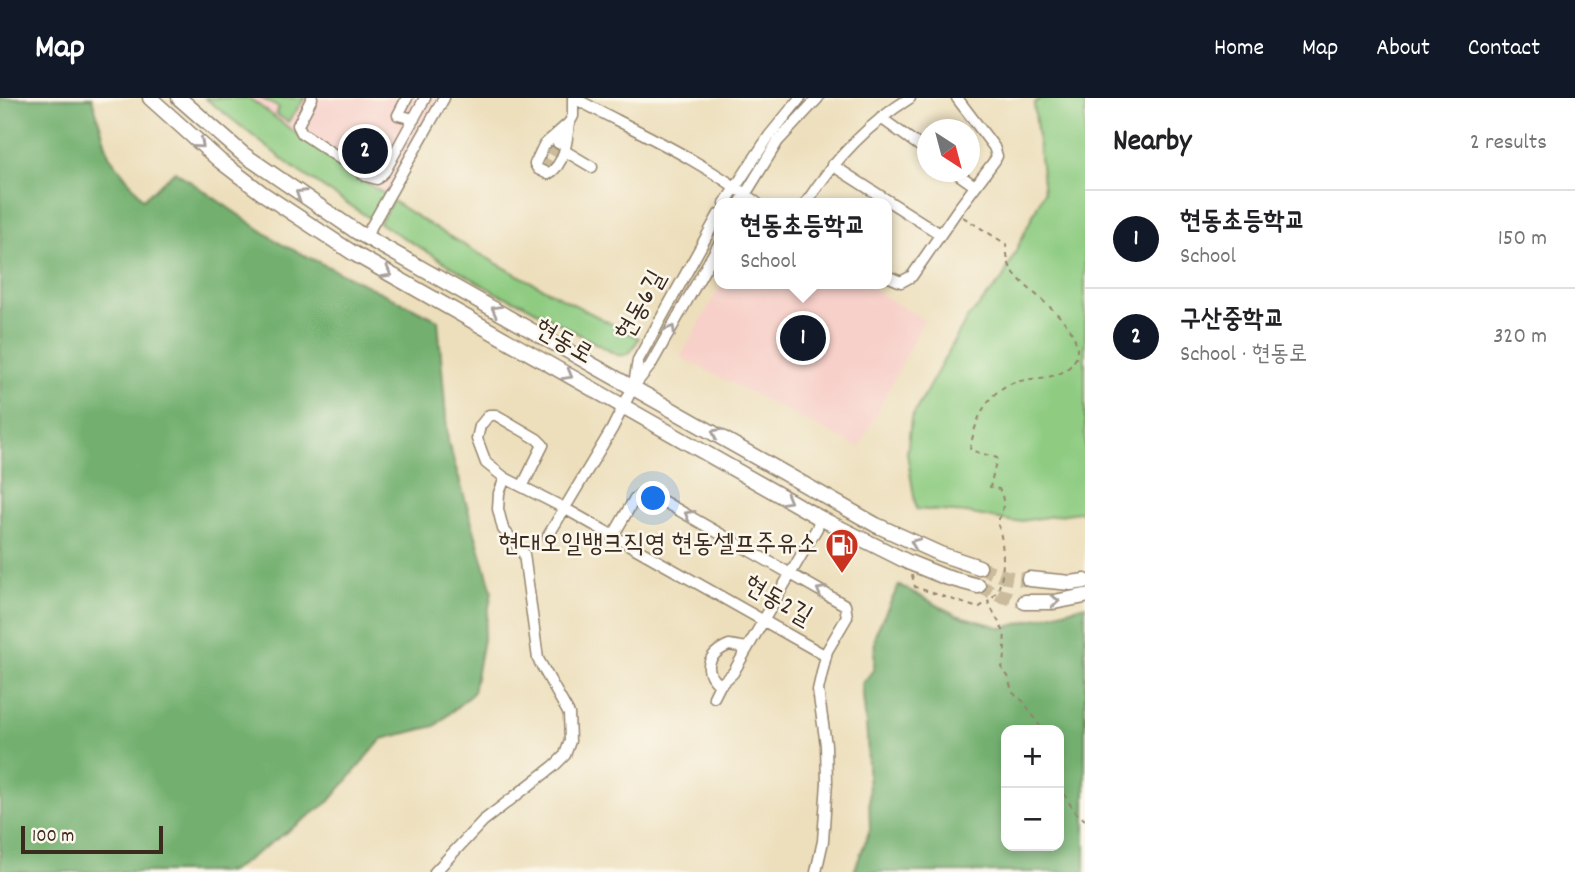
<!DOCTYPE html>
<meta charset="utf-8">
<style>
body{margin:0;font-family:Dekko,"Poor Story",sans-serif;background:#f6f6f6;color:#202124}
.controls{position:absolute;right:21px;bottom:21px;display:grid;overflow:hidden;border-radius:14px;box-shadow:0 4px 10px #0003}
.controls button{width:63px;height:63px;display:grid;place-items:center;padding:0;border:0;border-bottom:2px solid #e0e0e0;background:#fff;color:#202124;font:35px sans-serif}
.compass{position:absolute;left:917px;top:21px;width:63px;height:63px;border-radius:50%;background:#fff;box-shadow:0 4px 10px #0003;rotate:144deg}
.scale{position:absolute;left:21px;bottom:18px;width:142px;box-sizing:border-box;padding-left:7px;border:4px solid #3b2a1e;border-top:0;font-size:19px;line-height:24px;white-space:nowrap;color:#3b2a1e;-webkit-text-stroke:5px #fbf7ec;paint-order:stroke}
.you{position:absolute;left:654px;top:401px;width:24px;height:24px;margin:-18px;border:5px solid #fff;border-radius:50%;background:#1a73e8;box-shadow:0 0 0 10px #1a73e833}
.badge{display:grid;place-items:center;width:46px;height:46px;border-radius:50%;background:#111827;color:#fff;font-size:23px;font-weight:700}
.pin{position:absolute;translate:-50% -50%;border:4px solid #fff;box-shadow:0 2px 7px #0006}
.popup{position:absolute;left:714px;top:100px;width:178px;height:91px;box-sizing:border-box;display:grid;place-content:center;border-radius:14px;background:#fff;filter:drop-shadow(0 2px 5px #0005);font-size:23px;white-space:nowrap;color:#757577}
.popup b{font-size:26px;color:#202124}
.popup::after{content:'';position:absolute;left:50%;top:100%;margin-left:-14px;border:14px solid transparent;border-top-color:#fff}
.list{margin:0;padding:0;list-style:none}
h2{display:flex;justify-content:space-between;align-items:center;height:91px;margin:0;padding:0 28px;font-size:30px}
h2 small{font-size:23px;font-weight:400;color:#757577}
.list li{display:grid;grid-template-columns:46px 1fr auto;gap:21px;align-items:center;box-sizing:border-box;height:98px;padding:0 28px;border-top:2px solid #e0e0e0}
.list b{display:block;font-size:26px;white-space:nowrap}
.list p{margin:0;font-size:23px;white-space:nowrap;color:#757577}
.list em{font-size:23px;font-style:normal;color:#757577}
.map{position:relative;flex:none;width:1085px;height:774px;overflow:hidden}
header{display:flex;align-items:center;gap:42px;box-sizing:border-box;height:98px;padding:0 35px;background:#111827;color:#fff}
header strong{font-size:33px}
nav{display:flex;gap:38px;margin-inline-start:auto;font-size:24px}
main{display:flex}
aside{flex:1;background:#fff}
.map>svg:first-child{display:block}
.built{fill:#f7d0c9}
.green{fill:#8fcc82;stroke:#657b50;stroke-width:2}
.forest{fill:#73b070;stroke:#576d47;stroke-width:2;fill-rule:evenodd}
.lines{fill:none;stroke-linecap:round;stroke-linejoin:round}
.minor-tunnel{stroke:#c9bb9c;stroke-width:10;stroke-dasharray:10 5;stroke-linecap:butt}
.major-tunnel{stroke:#c9bb9c;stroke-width:14;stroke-dasharray:14 7;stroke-linecap:butt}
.minor-casing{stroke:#94846d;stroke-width:13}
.major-casing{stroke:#94846d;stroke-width:17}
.path{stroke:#94846d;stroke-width:2;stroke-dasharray:5 5;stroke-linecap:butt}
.minor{stroke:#fff;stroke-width:10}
.major{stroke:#fff;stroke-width:14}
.oneway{stroke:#a79f9a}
.labels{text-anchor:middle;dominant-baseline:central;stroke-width:5;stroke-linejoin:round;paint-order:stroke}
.street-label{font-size:26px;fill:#3b2a1e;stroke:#fbf7ec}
.poi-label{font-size:26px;fill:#3b2a1e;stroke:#fbf7ec;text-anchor:end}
</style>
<header>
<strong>Map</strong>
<nav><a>Home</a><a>Map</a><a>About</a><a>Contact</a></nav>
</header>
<main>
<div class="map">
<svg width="1085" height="774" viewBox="0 0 1085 774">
<rect width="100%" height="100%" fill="#fbf7ec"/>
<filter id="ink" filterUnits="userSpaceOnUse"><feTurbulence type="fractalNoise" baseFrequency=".0143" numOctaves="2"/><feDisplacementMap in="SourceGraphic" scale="14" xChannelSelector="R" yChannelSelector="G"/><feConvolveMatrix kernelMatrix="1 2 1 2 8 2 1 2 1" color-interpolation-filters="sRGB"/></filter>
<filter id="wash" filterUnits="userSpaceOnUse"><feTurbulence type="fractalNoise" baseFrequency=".00686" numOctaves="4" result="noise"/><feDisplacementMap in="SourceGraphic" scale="28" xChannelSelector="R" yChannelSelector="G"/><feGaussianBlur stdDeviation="1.57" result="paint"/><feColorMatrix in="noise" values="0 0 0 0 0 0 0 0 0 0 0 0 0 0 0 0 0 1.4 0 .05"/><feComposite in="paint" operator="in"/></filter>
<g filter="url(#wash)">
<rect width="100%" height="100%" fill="#eddfbc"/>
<path class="built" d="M249 0H439L386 97 336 65Z
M722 186H864L924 222 859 350 680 259Z"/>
<path class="green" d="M205 0H249L340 68 386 97 371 121 295 71Z
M261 0H305L288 24 276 16 279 10Z
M1040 0H1085V413L1015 424 966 415 916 411 907 355 911 321 966 222 1002 182 1044 94 1034 6Z
M393 103C471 155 556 197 639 240 633 251 630 259 617 257L522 205 498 196 379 125Z"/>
<path class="forest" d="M0 0H92L109 57 143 101 175 73 281 146 438 222 448 343 492 493 473 595 435 628 382 641 329 704 230 774H0Z
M899 487 956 517 1003 530 1085 507V774H854L870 731 867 638 862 586 874 571 875 536ZM1006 632H1059V748H1006Z"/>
</g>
<g filter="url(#ink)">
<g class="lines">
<path class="minor-tunnel" d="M544 70 558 45"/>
<path class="major-tunnel" d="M979 469C995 475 1011 483 1029 481
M978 488 999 497 1025 504"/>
<defs>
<path id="minor" d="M312 0 298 27 302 35 366 78 377 81 385 73 425 0
M407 0 398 17 414 21
M574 0C636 33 702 62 757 105
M881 20 928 54
M569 25C567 42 565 67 548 76L538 71 535 66 544 47Z
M558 45 573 18V0
M565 53 592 69
M832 67 940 136
M955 74 975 88
M725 105 769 38 800 0
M740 105 778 43 818 0
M806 105C834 62 866 27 910 0
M366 138 444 0
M887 178 901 184 912 178 956 114 995 62 997 58 994 49 957 0
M634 286 638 262 719 116
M523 387 543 347 537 341 496 317H489L480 328 477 341 486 365 505 380 564 410 826 558
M548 438 612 331 633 289 650 268 719 146
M613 438 635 400 645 393 845 507 847 519 827 553 818 592 826 647 827 684 823 743 816 774
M720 587C701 572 708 556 729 547L747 550
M714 599 720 587 733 575 817 430 820 420
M435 774 483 723 554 668 565 657 570 643 569 616 538 561 524 456 503 431 498 411 499 395 505 380"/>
<path id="major" d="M150 0 220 63 262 95 353 155 820 420 908 464 945 479 978 488
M179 0 243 56 357 134 876 427 940 456 979 469
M1029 481 1071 485 1085 483
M1025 504H1054L1085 498"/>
</defs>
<use href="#minor" class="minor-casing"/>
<use href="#major" class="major-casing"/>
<path class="path" d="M963 119 1006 146C1007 154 1007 165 1012 172 1028 197 1085 225 1076 260 1063 283 1042 278 1020 283 987 290 975 322 970 352L997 360 990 389 999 391C1006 403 1003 413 997 425 1004 439 1005 474 999 489 997 494 992 500 988 504L1005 536C1003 548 1008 556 1002 569L1004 574 1008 578 1012 594 1024 604 1040 628 1038 632
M912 477 915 489 978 510 987 504
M1059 687 1074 713 1085 722"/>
<use href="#minor" class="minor"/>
<use href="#major" class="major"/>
</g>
<defs><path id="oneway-chevron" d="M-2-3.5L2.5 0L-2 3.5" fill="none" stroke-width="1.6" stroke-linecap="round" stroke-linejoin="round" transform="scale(1.75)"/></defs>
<g class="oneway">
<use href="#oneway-chevron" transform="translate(200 46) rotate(41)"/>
<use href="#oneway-chevron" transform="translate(300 96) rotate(-147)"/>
<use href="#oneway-chevron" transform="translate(387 175) rotate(29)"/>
<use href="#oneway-chevron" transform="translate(496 212) rotate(-151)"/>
<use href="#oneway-chevron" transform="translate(671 232) rotate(-60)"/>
<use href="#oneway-chevron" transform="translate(568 277) rotate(30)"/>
<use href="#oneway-chevron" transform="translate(716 335) rotate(-151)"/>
<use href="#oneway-chevron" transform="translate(787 402) rotate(30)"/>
<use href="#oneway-chevron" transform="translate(689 417) rotate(-150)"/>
<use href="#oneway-chevron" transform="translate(915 445) rotate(-157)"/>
<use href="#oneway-chevron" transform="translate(821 493) rotate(-150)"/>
<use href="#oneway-chevron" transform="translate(1055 503) rotate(-5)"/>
</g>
</g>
<defs>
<symbol id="fuel-pin" viewBox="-11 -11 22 30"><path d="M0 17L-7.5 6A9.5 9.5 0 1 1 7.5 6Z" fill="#c8321e" stroke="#fbf7ec"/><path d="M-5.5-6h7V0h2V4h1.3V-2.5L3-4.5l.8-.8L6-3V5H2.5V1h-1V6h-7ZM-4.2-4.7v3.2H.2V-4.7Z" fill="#fff"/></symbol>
</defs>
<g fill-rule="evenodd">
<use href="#fuel-pin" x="823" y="428" width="38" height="52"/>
</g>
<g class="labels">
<g class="street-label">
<text transform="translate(642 208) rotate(-61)">현동6길</text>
<text transform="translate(563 245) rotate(30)">현동로</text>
<text transform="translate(777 504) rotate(30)">현동2길</text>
</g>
<g class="poi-label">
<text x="818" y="447">현대오일뱅크직영 현동셀프주유소</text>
</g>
</g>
</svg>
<div class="controls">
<button>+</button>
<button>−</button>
</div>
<svg class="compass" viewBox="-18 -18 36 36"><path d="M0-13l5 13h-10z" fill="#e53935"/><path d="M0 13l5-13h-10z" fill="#757577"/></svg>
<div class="scale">100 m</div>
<div class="you"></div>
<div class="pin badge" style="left:803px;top:240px">1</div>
<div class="popup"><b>현동초등학교</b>School</div>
<div class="pin badge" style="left:365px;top:53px">2</div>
</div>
<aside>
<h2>Nearby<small>2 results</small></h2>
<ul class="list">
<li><span class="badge">1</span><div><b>현동초등학교</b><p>School</p></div><em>150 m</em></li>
<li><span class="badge">2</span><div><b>구산중학교</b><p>School · 현동로</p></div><em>320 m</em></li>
</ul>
</aside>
</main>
